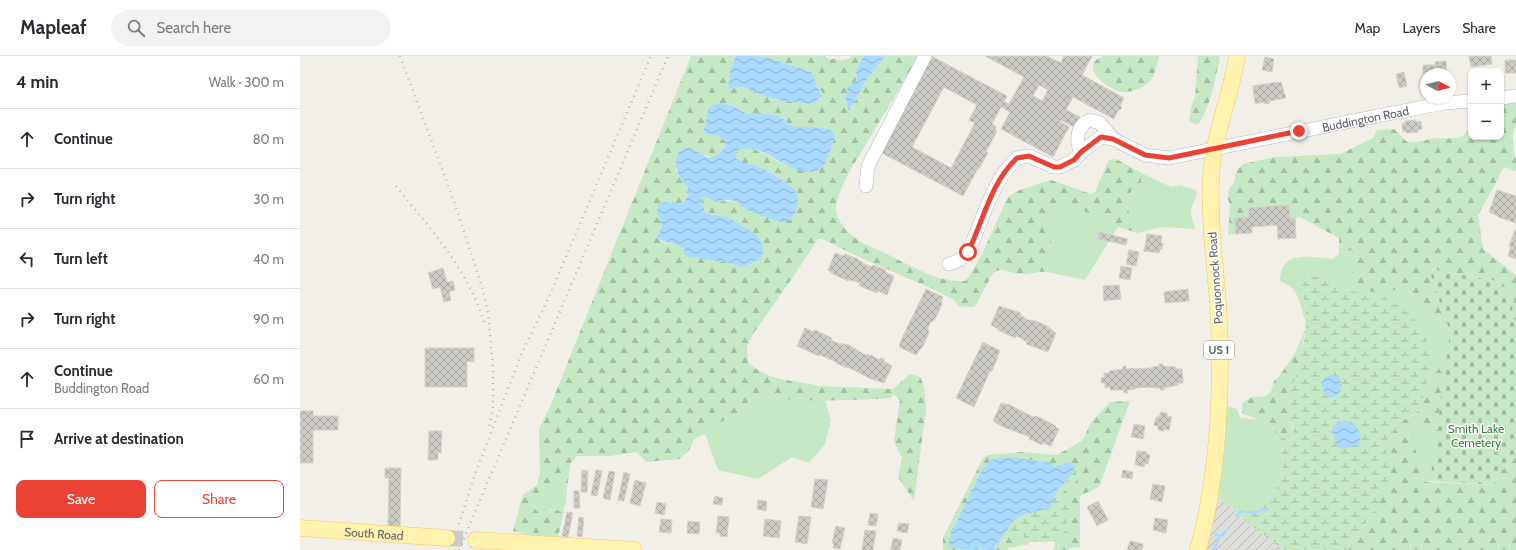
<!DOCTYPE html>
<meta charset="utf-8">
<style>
body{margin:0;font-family:Cabin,sans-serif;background:#f2f2f3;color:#2b2b33}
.controls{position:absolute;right:12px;top:12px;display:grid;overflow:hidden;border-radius:8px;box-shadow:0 1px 3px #0004}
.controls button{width:36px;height:36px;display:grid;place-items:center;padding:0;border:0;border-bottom:1px solid #e1e1e2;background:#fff;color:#2b2b33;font:20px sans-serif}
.compass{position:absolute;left:1120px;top:12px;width:36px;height:36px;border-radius:50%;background:#fff;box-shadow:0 1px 3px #0004;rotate:97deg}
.stop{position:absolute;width:12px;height:12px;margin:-9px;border:3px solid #ea4335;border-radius:50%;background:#fff}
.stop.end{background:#ea4335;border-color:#fff;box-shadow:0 1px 4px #0008}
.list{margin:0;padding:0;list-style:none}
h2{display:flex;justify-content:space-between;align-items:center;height:52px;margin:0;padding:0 16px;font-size:17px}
h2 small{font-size:13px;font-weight:400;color:#7c7c81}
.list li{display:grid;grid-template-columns:26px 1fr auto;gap:12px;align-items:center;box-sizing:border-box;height:60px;padding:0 16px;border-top:1px solid #e1e1e2}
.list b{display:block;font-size:15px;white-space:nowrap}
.list p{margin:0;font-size:13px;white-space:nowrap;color:#7c7c81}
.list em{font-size:13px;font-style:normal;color:#7c7c81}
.actions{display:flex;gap:8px;padding:12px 16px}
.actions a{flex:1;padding:9px 0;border:1px solid #ea4335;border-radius:8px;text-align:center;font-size:14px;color:#ea4335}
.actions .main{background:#ea4335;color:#fff}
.icon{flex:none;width:22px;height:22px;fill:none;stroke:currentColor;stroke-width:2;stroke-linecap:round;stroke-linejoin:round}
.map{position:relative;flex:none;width:1216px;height:494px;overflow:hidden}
header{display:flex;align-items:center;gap:24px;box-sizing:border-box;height:56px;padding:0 20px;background:#fff;border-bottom:1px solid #e1e1e2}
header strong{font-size:19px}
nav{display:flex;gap:22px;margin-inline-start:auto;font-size:14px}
.search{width:280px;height:36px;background:#f2f2f3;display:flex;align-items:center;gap:10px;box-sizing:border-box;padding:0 14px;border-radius:22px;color:#7c7c81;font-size:15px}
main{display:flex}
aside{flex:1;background:#fff}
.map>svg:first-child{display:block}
.industrial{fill:url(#industrial-furrows)}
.grass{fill:#c5e8c5}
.forest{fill:url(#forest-firs);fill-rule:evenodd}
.wetland{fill:url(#wetland-marsh)}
.cemetery{fill:url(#cemetery-stones)}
.water{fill:url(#water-waves)}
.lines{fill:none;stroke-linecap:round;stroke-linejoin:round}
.stream{stroke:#aadaff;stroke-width:2.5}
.building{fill:url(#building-cross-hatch);stroke:#d6d1c6;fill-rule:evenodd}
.major-tunnel{stroke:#ccccc8;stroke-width:16;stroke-dasharray:16 8;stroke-linecap:butt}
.minor-casing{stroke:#b5b8bc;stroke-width:14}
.major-casing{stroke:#f2c960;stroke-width:17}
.minor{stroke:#fff;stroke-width:13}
.major{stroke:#fff2af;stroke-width:16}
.rail{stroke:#b6b7b8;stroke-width:2.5;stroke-dasharray:1 5;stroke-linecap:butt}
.route{stroke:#ea4335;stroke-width:5}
.labels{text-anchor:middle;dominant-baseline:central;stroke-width:3;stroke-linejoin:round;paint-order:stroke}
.shield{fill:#fff;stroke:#8f9295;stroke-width:1}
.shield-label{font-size:11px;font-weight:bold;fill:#5f6368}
.street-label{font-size:12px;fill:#5f6368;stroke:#fff}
.park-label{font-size:12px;fill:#348238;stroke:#fff}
</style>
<header>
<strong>Mapleaf</strong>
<div class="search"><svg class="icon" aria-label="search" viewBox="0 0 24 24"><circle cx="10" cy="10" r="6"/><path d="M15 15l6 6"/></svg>Search here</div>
<nav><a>Map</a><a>Layers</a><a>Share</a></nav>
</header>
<main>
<aside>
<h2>4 min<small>Walk · 300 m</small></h2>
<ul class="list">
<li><svg class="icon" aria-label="ahead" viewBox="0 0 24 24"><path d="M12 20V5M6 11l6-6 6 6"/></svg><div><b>Continue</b></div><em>80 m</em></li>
<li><svg class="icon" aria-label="right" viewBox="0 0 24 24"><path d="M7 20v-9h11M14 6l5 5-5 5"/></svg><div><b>Turn right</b></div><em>30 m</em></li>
<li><svg class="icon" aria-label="left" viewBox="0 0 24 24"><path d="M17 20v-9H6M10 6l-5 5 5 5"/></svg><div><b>Turn left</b></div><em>40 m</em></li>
<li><svg class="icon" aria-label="right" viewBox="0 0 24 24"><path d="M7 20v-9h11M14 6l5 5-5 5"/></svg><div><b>Turn right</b></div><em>90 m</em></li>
<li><svg class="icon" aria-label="ahead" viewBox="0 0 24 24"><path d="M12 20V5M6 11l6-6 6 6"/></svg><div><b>Continue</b><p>Buddington Road</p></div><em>60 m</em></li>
<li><svg class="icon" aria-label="arrive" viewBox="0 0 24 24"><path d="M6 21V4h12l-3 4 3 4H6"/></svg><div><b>Arrive at destination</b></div></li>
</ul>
<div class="actions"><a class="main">Save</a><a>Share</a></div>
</aside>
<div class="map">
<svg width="1216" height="494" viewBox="0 0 1216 494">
<defs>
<pattern id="industrial-furrows" width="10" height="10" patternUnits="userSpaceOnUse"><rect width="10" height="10" fill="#e0deda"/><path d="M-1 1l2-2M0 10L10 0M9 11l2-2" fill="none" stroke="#b9b8b5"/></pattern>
<pattern id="forest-firs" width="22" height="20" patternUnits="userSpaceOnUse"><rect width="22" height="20" fill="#c5e8c5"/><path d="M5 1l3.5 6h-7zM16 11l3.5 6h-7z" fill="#a3c0a4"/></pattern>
<pattern id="wetland-marsh" width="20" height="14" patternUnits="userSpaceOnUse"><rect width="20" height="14" fill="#c5e8c5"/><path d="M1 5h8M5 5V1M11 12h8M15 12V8" fill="none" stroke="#a3c0a4"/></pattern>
<pattern id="cemetery-stones" width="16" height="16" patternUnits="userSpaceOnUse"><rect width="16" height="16" fill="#c5e8c5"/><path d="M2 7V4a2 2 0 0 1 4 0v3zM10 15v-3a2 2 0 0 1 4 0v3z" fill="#a3c0a4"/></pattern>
<pattern id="water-waves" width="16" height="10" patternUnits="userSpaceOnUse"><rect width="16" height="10" fill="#aadaff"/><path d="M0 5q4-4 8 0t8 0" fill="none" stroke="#8eb4d2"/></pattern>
<pattern id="building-cross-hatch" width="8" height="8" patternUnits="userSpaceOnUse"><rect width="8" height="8" fill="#cccac5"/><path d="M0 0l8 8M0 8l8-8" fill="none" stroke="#a9a8a4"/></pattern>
</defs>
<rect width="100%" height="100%" fill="#f1efe8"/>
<path class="industrial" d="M918 443 929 448 941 462 983 494H906Z"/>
<path class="grass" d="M841 117 871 131 879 129 896 134C898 144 891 147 891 156 891 162 894 168 895 173L862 171 838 177 826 149 832 133 841 130Z
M768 149 773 150 818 171 785 224 747 216 752 179 749 166 753 156 761 150Z
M1051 194 1057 203 1054 214 1047 223 1080 238 1094 234H1108L1150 276 1146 305C1134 315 1132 326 1123 338 1126 327 1132 311 1132 299 1132 285 1091 249 1080 238 1069 238 1056 238 1046 234 1030 227 1024 214 1006 225L1002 236 1006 256V267C1002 255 1000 241 992 232 989 228 981 228 980 223 980 220 981 216 982 213 989 195 1018 202 1033 203L1039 198Z
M455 340 486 343 525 344 531 364 525 388 509 407 492 401 458 423 418 414 405 378 411 372 430 361 438 358 445 349Z
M926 350 937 353 940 362C953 363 967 363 975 375L983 403 979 427 971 441 952 450 941 462 929 448 918 443Z
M1123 367 1129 369 1137 376 1130 425 1125 426C1116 412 1121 394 1108 383 1110 374 1114 368 1123 367Z
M248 430C255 430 260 433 267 433L266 447 262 456 251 453 243 458 238 456 235 453 236 446 241 432Z"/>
<path class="forest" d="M391 0H436L430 15 428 33 442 31 467 41 483 45 511 48 521 43 522 36 517 31 512 16 469 2 457 0H525L528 3H536L539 5 550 2 551 0H564L556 14 557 24C548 31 544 40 547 52L550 54 567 23 585 0H619L548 118C543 130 533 146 537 159 540 169 549 178 558 184 565 189 575 192 583 196 608 208 636 227 665 225L669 221 682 198 708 141 717 135 751 124 791 138 795 136 809 104 816 103 841 117V131L832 133 826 149 838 177 818 171 773 150H761L753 156 749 166 752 179 747 216C738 215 729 219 720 218 710 217 701 210 693 217L676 249 673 251 658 250 654 244 633 233 561 202 522 183H518L493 221 453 278 447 291 448 306C467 326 494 323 518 330L593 333 610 318 620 321 624 330 626 354 614 445 598 421 602 402 594 385 600 344 594 338 591 342C546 345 500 346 455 340L445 349 438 358 430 361 411 372 405 378 394 383 390 393 380 403 346 406 337 396 309 400H277L270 408 267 433C257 433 253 429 241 432L236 446 235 453 238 456 243 458C249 455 254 452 261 456L264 454 258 482 232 480 213 475 223 439 237 429 240 416 239 373 249 353ZM435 51 446 58 478 60 493 71H516L532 74 535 80 527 102C520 104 496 112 491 111 477 108 449 82 436 96V102C441 107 447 107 453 109 465 112 493 128 497 139L444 152C429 138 419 152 406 140L401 143 405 157 407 159 413 158 457 179 460 203 450 209 441 211 429 207 388 200 382 191C374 187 362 188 356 181 362 172 363 168 358 159L369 146C387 150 382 149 390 136L375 113 399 97 411 101H416L426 88C422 79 415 79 405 78 404 70 407 61 408 53Z
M803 0H859C857 6 856 15 853 21 847 30 835 36 824 36 814 36 785 19 795 5 797 3 801 1 803 0Z
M898 0H919L920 2C915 23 911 49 899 68H895L889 65 892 48 895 41Z
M1216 46V69L1213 76V93L1216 104V115L1206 111 1202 113 1198 123 1178 159 1183 193 1216 219V265L1211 259 1214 245 1202 226 1131 213 1132 223 1150 276 1108 234H1094L1080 238 1050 230 1047 223 1054 214 1057 203 1051 194 1039 198V182L1000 161 990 163 989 149 949 152V161L935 162 936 178 928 179 930 150 928 143 929 133 934 127 937 114 943 108 975 101 1040 98 1073 82 1077 74 1094 73 1107 86C1118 87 1127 83 1138 82 1145 82 1160 84 1165 78 1171 72 1168 59 1168 51H1171V81H1201V48Z
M1005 274 1001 299 996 313V319L990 336 989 363 995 377 994 382 991 385C984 384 979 376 974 372 964 365 953 362 942 357V348C949 341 955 339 964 341L971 336 974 325 980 319 995 297Z
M1146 305 1137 376C1130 370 1126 367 1117 368L1109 377 1108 383C1121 394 1116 412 1125 426L1194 429 1200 416 1216 401V494H1047L1076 452 1087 400 1085 392 1087 384 1099 369 1105 363 1114 359 1123 347V338C1132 326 1134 315 1146 305Z
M830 345 799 431 780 440V491L768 492V494H753L756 485 729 486 728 489 708 492V494H693L715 463 726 458 757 434 775 411 679 494 682 493 684 494H643V482L683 402 688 399 723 396 757 399 782 385 792 365 810 346Z"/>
<path class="wetland" d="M1019 220 1030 224 1045 234 1069 238H1080L1110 258 1122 271 1132 298 1131 317 1123 338V347L1121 354 1105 363 1087 384 1085 392 1090 409 1088 426 1076 452 1047 494H983L941 462 952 450 971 441 979 427 983 403 975 375 972 371 987 384 991 385 994 382V372L989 363 990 336 996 319V313L1001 299 1005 281 1006 256 1002 236V229L1006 225 1012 221Z
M775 411 777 423 774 430 759 439 760 443 767 448 771 453 765 460 769 474 761 478 757 485 728 486 723 480 705 477 715 463 726 458 751 451 757 434 769 422Z"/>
<path class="cemetery" d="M1130 213 1202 226 1214 245 1211 259 1216 265V401L1200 416 1194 429 1130 425 1150 276 1132 223Z"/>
<path class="water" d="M436 0H457L469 2 512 16 517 31 523 40 514 47 511 48 483 45 467 41 442 31 428 33 430 15Z
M564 0H585L567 23 549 55C545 48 544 34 551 28 553 26 555 26 557 24L556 14Z
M419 47 435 51 446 58 459 57 479 60 493 71H516L532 74 535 80C532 88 528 106 522 111 505 127 475 100 460 95 453 92 441 91 436 96V102C441 107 447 107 453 109 462 111 491 127 496 136 499 142 498 148 496 154 495 159 490 166 484 166 479 167 449 155 444 152 440 150 438 147 434 145 422 141 419 152 406 140L401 143 405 157 429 162 457 179 462 189 463 198 460 203 449 209 441 211 429 207 385 200 384 193C376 186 364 188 356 181 365 168 361 169 357 156L359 147 369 146 381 148 384 147 390 136C381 122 372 114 378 97 380 95 383 93 386 92 400 91 407 111 420 96 423 93 425 91 426 88 422 79 415 79 405 78L404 75 408 53 413 49Z
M1030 319 1037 320 1042 328 1040 336 1033 342 1025 339 1021 328 1024 322Z
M1038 366C1056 362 1062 374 1059 389 1052 388 1047 394 1040 392 1034 386 1032 379 1033 371Z
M708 401 752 407 753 411 771 406 775 411 769 422 757 434 751 451 726 458 715 463 693 494H684L682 493C673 494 657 494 649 489V482L682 414 690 404Z"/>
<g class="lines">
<path class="stream" d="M936 460 941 455C951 459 959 455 968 453
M915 478 920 480
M914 494 920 480H922L928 473"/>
</g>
<path class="building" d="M631 0 707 40 704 46 709 48 724 21 685 0H747L761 7 764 0H792L782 19 824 42 820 50 822 51 820 54H818L814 63 773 41 766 54 780 61 774 71 760 64 759 65 769 71 753 101 701 73 710 56 701 51 692 68 696 71 695 73 697 75 686 96 688 97 679 113 678 112 663 140 580 96ZM739 29 748 34 742 45 733 40ZM644 31 677 49 669 64 675 67 651 112 612 91Z
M1169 0H1191L1192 8 1171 11Z
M965 1 974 3 972 16 962 14Z
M1205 4H1216V17H1205Z
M1146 5 1147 16H1141L1142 18H1123V9H1136L1135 6Z
M1104 16 1107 30 1099 32 1096 18Z
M978 26V27L981 26 986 42 970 45V47L964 48V46L955 48 953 30Z
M1116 64V66L1121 65 1122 73 1117 74 1118 76 1106 77V75L1103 76 1102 68 1105 67V65Z
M1197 134 1216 140V167L1198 161V160L1189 156Z
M989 149 990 163 995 162 996 182 978 183 977 169 952 171V177L936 178 935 162 949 161 948 152Z
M1215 174H1216V203L1208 200 1211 190H1209Z
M799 176 828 183 826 189 798 183Z
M847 178 862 180 861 187H863L862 193H860L859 197 844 195Z
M829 194 839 196 836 210 826 208Z
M535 197 544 200 545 198 558 203V204L563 206 562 207 572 211 573 209 586 214 585 216 594 220 587 239 578 235 577 237 564 232 559 229 560 227 554 225 548 224V225L531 217V216L528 214Z
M821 210 832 212 830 224 819 222Z
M143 212 147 226 153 225 155 234 149 236 151 244 144 246 140 231 133 233 128 217Z
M819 229 821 243 804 245 803 230Z
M626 233 643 241 641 246H642L641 251 635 263 630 267 627 274H629L628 279 622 292H621L616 299 599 291 602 282Z
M888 233 889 245 865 247 864 236Z
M699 250 721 257 720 259 724 261V262L731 265V264L736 265 749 271V272L756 277 748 296 726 288 727 286 723 284V283L716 280 715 282 698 274V273L691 269Z
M505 272 514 276 515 274 532 282 531 284 537 287 549 289 567 300V298L571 300V299L579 304 580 302 584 303V305L592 310 584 327 571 323 552 313 547 311V312L536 307V306L523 300 519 299V300L497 290Z
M683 286 700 295 697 301H698L692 315H690L674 351 656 342Z
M125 292H174V306L167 305V331H125Z
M859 308H863V310L876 311 877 313H882L883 327H878V329L864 332V334H861L860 332H853V331L835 332V333L827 334 828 337H824V334H810V331L805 332V327H801V322L804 321V317H809V315L823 313V310H826V313L834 312V313L852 312V311L859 310Z
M701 347 710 349 733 361 734 360 739 361 756 370 755 371 759 373 751 390 743 387 742 389 729 383 730 381 701 370 693 365Z
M0 355H13V360H38V374H13V407H0Z
M861 356 867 357V360L872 361 869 374 865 373 864 375 858 374V370L854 369 856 361H859Z
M834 368 845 370 843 383 831 381Z
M129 375H142L141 397 138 396V404H128Z
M837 395 847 396 846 398 850 399 848 408 845 407 844 411 835 409Z
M85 412H101L100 470H88L89 422H85Z
M282 414 288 415 287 436H281Z
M296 414 302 415 297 440 291 439Z
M823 414 833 416 832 423 821 421Z
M309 415 315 416 310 444 303 442Z
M324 416 330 418 324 445 318 444Z
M515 423 528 424 523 453 511 451Z
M335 424 346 427 340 450 330 447Z
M853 428 865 430 862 446 850 443Z
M274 435H279L280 452H274Z
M415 440 423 442 422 449 413 448Z
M458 444 467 445 466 455 457 453Z
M798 445 808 464 797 470 787 451Z
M357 446 366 448 364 459 355 457Z
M267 456 273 457 268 481 262 480Z
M570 457 578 458 576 470 568 469Z
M418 460 429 461 427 481 420 480V477H416Z
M499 460 511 461 507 488 495 486Z
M279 461 284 462 282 481 277 480Z
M855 462 868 464 866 477 853 474Z
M361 463 372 464 371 477 359 476Z
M465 463 481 465 479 482 463 480Z
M388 465 400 466 399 478 387 477Z
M599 467 609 468 607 477 597 475Z
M536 470 545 472 540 493 533 492 534 488 532 487Z
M565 474 576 475 573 494H562Z
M593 482 602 484 600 494H591Z
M830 485 843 488 842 494H827Z"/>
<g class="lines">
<path class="major-tunnel" d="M147 482 176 484"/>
<defs>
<g id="minor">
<path d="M1201 42 1216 40"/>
<path d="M781 96C775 84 777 69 790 64L800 67 813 83"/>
<path d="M566 130 568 110 625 0"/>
<path id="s1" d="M649 208C658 206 662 203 668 196 683 165 691 126 717 102L729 100 754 111H760L774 104 781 96 801 81 813 83 845 99 869 102 1062 63 1144 47 1171 45"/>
</g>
<g id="major">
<path id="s2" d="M0 472 147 482"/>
<path d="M176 484 334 494"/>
<path d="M898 494C919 418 923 326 918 248 915 207 909 165 911 124 912 81 931 42 937 0"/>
</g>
</defs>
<use href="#minor" class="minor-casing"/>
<use href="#major" class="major-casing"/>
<use href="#minor" class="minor"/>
<use href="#major" class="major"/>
<path class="rail" d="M100 0 155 148 183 234 188 257 193 312V350L189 373
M96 130C131 174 170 215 185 270
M159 468 175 418 222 297 249 241 351 0
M159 494 368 0"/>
</g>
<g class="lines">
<path class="route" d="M668 196C683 165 691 126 717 102L729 100 754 111H760L774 104 781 96 801 81 813 83 845 99 869 102 999 75"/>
</g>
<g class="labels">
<rect class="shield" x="904" y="285" width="30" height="18" rx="3"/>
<g class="shield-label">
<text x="919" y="294">US 1</text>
</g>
<g class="street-label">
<text stroke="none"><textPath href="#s1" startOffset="499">Buddington Road</textPath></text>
<text transform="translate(915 222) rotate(-94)">Poquonnock Road</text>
<text stroke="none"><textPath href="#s2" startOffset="74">South Road</textPath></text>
</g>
<g class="park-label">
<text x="1176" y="372">Smith Lake<tspan x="1176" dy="14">Cemetery</tspan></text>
</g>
</g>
</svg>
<div class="controls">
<button>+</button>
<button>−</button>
</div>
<svg class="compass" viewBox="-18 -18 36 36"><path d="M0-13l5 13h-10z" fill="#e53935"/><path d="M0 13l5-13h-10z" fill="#7c7c81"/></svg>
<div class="stop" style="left:668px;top:196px"></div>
<div class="stop end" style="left:999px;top:75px"></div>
</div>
</main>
